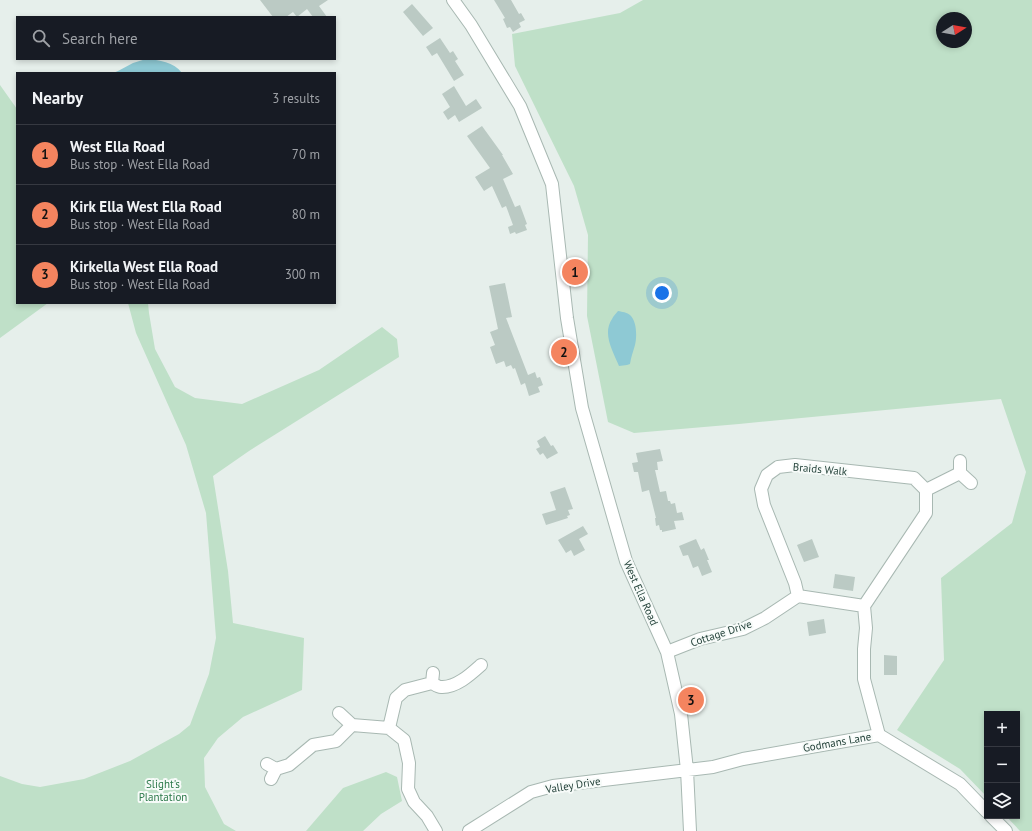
<!DOCTYPE html>
<meta charset="utf-8">
<style>
body{margin:0;font-family:"PT Sans",sans-serif;background:#20242c;color:#f1f3f6}
.controls{position:absolute;right:12px;bottom:12px;display:grid;overflow:hidden;border-radius:0px;box-shadow:0 2px 6px #0003}
.controls button{width:36px;height:36px;display:grid;place-items:center;padding:0;border:0;border-bottom:1px solid #363941;background:#171b24;color:#f1f3f6;font:20px sans-serif}
.compass{position:absolute;left:936px;top:12px;width:36px;height:36px;border-radius:50%;background:#171b24;box-shadow:0 2px 6px #0003;rotate:79deg}
.you{position:absolute;left:662px;top:293px;width:14px;height:14px;margin:-10px;border:3px solid #fff;border-radius:50%;background:#1a73e8;box-shadow:0 0 0 6px #1a73e833}
.badge{display:grid;place-items:center;width:26px;height:26px;border-radius:50%;background:#f4845f;color:#111;font-size:13px;font-weight:700}
.pin{position:absolute;translate:-50% -50%;border:2px solid #fff;box-shadow:0 1px 4px #0006}
.list{margin:0;padding:0;list-style:none}
h2{display:flex;justify-content:space-between;align-items:center;height:52px;margin:0;padding:0 16px;font-size:17px}
h2 small{font-size:13px;font-weight:400;color:#9ea1a6}
.list li{display:grid;grid-template-columns:26px 1fr auto;gap:12px;align-items:center;box-sizing:border-box;height:60px;padding:0 16px;border-top:1px solid #363941}
.list b{display:block;font-size:15px;white-space:nowrap}
.list p{margin:0;font-size:13px;white-space:nowrap;color:#9ea1a6}
.list em{font-size:13px;font-style:normal;color:#9ea1a6}
.icon{flex:none;width:22px;height:22px;fill:none;stroke:currentColor;stroke-width:2;stroke-linecap:round;stroke-linejoin:round}
.map{position:relative;flex:none;width:1032px;height:831px;overflow:hidden}
.search{position:absolute;background:#171b24;box-shadow:0 2px 6px #0003;left:16px;top:16px;width:320px;height:44px;display:flex;align-items:center;gap:10px;box-sizing:border-box;padding:0 14px;border-radius:0px;color:#9ea1a6;font-size:15px}
.panel{position:absolute;background:#171b24;box-shadow:0 2px 6px #0003;left:16px;top:72px;width:320px;height:232px;border-radius:0px}
.map>svg:first-child{display:block}
.green{fill:#bfe0c8;fill-rule:evenodd}
.water{fill:#8ec9d4}
.building{fill:#bbcac4}
.lines{fill:none;stroke-linecap:round;stroke-linejoin:round}
.minor-casing{stroke:#a8b8b2;stroke-width:14}
.minor{stroke:#fff;stroke-width:12}
.labels{text-anchor:middle;dominant-baseline:central;stroke-width:4;stroke-linejoin:round;paint-order:stroke}
.street-label{font-size:11px;fill:#24423a;stroke:#f7fbf9}
.park-label{font-size:11px;fill:#2d7a4b;stroke:#f7fbf9}
</style>
<div class="map">
<svg width="1032" height="831" viewBox="0 0 1032 831">
<rect width="100%" height="100%" fill="#e6efeb"/>
<path class="green" d="M643 0H1032V831H1020L1006 816H1017V714H987V797L960 769 897 730 944 660 941 578 1012 523 1026 472 1001 399 739 424 634 433 608 422 587 316 588 235 574 186 515 66 512 34 620 13ZM942 18H966V42H942Z
M0 85 17 109V303H48L0 338Z
M128 303H148L149 313 155 349 175 387 195 398 242 404 319 370 382 327 397 339 399 357 249 451 213 476 228 571 233 623 304 638 302 690 243 717 218 738 204 758 205 787 224 824 236 831H0V776L22 784 40 787 84 779 130 761 179 734 190 725 209 674 216 638 206 513 186 445 136 333Z
M386 772 397 777 402 801 381 814 363 831H306L343 788Z"/>
<path class="water" d="M146 59C159 60 174 62 182 73H113L118 71 133 63Z
M618 311C623 312 626 312 630 315 637 321 637 337 635 345 633 352 631 357 630 364L627 365 619 366C613 351 602 334 612 319 613 316 616 314 618 311Z"/>
<path class="building" d="M260 0H328L319 6 327 17H313L307 9 297 17 293 12 286 17H273Z
M494 0H511L519 14 521 13 525 20 519 23 521 27 513 32 510 27 507 28 503 19 505 18Z
M412 4 433 28 423 36 403 12Z
M440 38 450 53 453 51 458 59 455 61 464 75 454 81 437 53 432 56 426 47Z
M454 86 466 106 476 99 482 108 459 122 455 115 448 120 443 112 450 107 442 94Z
M482 126 503 155H502L513 174 503 179 515 207 520 205 527 224 525 225 527 230 516 234 515 232 510 234 508 227 513 225 506 206 502 208 492 186 484 191 475 177 490 168 467 136Z
M505 283 512 317 506 318 528 375 535 372 537 378 540 377 543 385 538 387 540 392 529 396 525 383 521 385 515 368 513 369 511 365 506 367 504 361 496 364 490 347 495 345 490 332 498 329 489 286Z
M545 436 551 446 553 445 558 453 547 459 543 453 540 455 536 449 540 447 537 441Z
M660 449 663 461 657 462 658 470H655L660 492 666 491 668 501H670L671 504 675 503 677 513 682 512 684 520 674 521 676 529 662 532V530H660L659 525 656 526 655 518H656L649 490 642 492 638 472H634L632 463 638 462 636 453Z
M565 487 573 509 568 510 570 515 567 516 568 518 546 525 542 514 556 510 550 492Z
M583 526 588 534 579 539 585 550 574 556 571 550 566 553 558 540Z
M696 539 701 550 704 548 709 560H707L712 572 702 576 698 566 693 568 688 555 683 556 679 546Z
M812 539 819 557 804 562 797 545Z
M835 574 855 577 853 591 833 588Z
M824 619 826 633 809 636 807 622Z
M884 655 897 656V675H884Z"/>
<g class="lines">
<defs>
<path id="minor" d="M453 0 471 25 520 106 552 184 567 318 582 408 626 561 667 652 681 714 687 770 690 831
M960 461V473L971 483
M798 596 795 583 764 505 761 489 767 475 778 467 795 465 914 478 926 490
M667 652 700 639 743 629 765 618 798 596 864 606
M433 673 432 683C434 684 438 687 441 687 456 688 471 674 481 665
M339 713 352 725 389 728 404 740 409 763 408 789 414 802 427 816 436 831
M389 728 396 698 405 690 432 683
M879 735 864 679V649L866 628 864 606 926 513V490L960 473
M267 764 276 769 271 779
M276 769 289 765 313 745 336 741 352 725
M991 816 1006 831
M469 831 531 792 553 786 713 767 743 759 879 735 960 784 987 812"/>
</defs>
<use href="#minor" class="minor-casing"/>
<use href="#minor" class="minor"/>
</g>
<g class="labels">
<g class="street-label">
<text transform="translate(820 469) rotate(5)">Braids Walk</text>
<text transform="translate(641 593) rotate(66)">West Ella Road</text>
<text transform="translate(721 633) rotate(-18)">Cottage Drive</text>
<text transform="translate(837 742) rotate(-10)">Godmans Lane</text>
<text transform="translate(573 785) rotate(-9)">Valley Drive</text>
</g>
<g class="park-label">
<text x="163" y="784">Slight's<tspan x="163" dy="13">Plantation</tspan></text>
</g>
</g>
</svg>
<div class="controls">
<button>+</button>
<button>−</button>
<button><svg class="icon" aria-label="layers" viewBox="0 0 24 24"><path d="M12 4l9 5-9 5-9-5zM3 14l9 5 9-5"/></svg></button>
</div>
<svg class="compass" viewBox="-18 -18 36 36"><path d="M0-13l5 13h-10z" fill="#e53935"/><path d="M0 13l5-13h-10z" fill="#9ea1a6"/></svg>
<div class="you"></div>
<div class="pin badge" style="left:575px;top:272px">1</div>
<div class="pin badge" style="left:564px;top:352px">2</div>
<div class="pin badge" style="left:691px;top:700px">3</div>
<div class="search"><svg class="icon" aria-label="search" viewBox="0 0 24 24"><circle cx="10" cy="10" r="6"/><path d="M15 15l6 6"/></svg>Search here</div>
<section class="panel">
<h2>Nearby<small>3 results</small></h2>
<ul class="list">
<li><span class="badge">1</span><div><b>West Ella Road</b><p>Bus stop · West Ella Road</p></div><em>70 m</em></li>
<li><span class="badge">2</span><div><b>Kirk Ella West Ella Road</b><p>Bus stop · West Ella Road</p></div><em>80 m</em></li>
<li><span class="badge">3</span><div><b>Kirkella West Ella Road</b><p>Bus stop · West Ella Road</p></div><em>300 m</em></li>
</ul>
</section>
</div>
